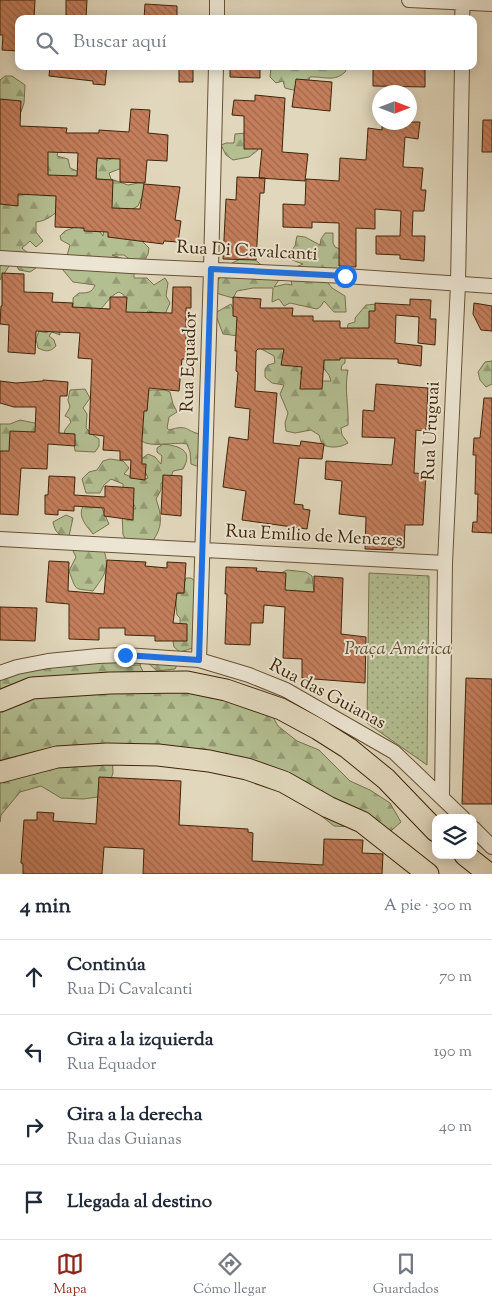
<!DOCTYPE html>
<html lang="es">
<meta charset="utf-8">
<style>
body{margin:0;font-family:"Sorts Mill Goudy",serif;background:#f2f2f3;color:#1f2937}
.controls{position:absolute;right:15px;bottom:15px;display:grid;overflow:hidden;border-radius:10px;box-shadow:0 2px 12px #0003}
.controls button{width:45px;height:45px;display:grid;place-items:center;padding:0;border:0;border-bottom:1px solid #e0e1e3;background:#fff;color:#1f2937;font:25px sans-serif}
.compass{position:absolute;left:372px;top:85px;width:45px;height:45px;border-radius:50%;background:#fff;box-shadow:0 2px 12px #0003;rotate:90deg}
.stop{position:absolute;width:15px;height:15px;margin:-11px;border:4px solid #1a73e8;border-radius:50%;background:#fff}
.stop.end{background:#1a73e8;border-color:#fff;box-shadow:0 1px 5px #0008}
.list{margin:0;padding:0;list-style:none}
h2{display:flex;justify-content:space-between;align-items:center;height:65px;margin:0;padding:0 20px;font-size:21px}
h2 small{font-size:16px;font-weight:400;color:#747a83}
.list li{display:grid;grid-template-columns:32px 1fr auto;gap:15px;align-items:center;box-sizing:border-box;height:75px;padding:0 20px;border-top:1px solid #e0e1e3}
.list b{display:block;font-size:19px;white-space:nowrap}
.list p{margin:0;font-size:16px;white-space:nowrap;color:#747a83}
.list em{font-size:16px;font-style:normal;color:#747a83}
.icon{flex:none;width:28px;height:28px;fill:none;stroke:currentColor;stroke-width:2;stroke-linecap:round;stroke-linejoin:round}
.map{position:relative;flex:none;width:492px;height:874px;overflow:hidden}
.search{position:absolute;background:#fff;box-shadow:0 2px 12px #0003;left:15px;right:15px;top:15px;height:55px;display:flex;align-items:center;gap:12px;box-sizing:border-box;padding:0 18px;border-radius:10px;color:#747a83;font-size:19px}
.sheet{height:365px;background:#fff}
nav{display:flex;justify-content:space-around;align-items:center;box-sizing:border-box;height:70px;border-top:1px solid #e0e1e3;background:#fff;font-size:14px;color:#747a83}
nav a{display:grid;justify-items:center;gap:2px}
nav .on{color:#8f2418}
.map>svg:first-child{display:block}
.forest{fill:url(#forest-firs);stroke:#78724c}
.park{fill:url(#park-dots);stroke:#78724c}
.building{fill:url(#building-back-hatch);stroke:#3e2508;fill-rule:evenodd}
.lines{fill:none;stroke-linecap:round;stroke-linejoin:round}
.minor-casing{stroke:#675235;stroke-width:16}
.primary-casing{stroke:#3e2508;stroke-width:23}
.minor{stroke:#ece5d3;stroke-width:14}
.primary{stroke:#e1d7bc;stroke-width:21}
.route{stroke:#1a73e8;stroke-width:6}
.labels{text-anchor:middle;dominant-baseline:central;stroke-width:4;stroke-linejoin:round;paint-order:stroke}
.street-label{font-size:18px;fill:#3e2508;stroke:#ece5d3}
.park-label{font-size:18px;font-style:italic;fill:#5b4b2a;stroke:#ece5d3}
</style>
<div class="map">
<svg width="492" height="874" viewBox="0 0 492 874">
<defs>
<pattern id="forest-firs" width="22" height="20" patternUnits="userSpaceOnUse" patternTransform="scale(1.25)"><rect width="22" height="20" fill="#b3be91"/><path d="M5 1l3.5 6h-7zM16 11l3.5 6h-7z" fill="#939a74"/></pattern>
<pattern id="park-dots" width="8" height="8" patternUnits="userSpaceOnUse" patternTransform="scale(1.25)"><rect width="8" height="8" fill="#b3be91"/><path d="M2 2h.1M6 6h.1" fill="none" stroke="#939a74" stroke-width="1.8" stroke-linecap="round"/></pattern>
<pattern id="building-back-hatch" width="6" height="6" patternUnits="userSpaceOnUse" patternTransform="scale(1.25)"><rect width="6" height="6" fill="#c47e5c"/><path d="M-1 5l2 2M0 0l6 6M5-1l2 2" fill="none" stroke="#a1674a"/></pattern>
</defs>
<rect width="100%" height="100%" fill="#e1d7bc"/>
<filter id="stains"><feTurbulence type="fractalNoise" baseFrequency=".004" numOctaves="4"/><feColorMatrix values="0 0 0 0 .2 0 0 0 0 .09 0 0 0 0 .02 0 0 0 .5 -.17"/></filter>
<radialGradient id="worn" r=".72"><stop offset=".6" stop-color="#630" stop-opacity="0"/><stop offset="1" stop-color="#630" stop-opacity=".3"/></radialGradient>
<path class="forest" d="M271 66H343L346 71C335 83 323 76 310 77L305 89 293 90 285 88 283 81 276 83 270 77Z
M5 76H12L25 85 24 103 21 112 14 114 0 111V80Z
M247 133 258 150 249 157 233 160 226 155 221 145 226 143H234L235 134Z
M12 151H58L57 156 68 159 70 168 77 171 86 169C74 187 60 220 36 222V232L43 241 36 247 30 241 22 248 37 261 36 268 30 272 19 270 13 260 0 280V201C10 199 18 194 28 194Z
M123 155 122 168 109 173 111 179 128 185 143 182 145 189 143 199H141L138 206 109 222 110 180 97 179 95 169 98 158 108 160Z
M78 226 81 228 100 232 103 236 104 229 142 241 149 248 148 254 145 260H131L124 255H112L130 261 134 269V278H147L154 285 165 278 168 283 166 296 170 303 165 314 148 311 137 322 134 348 124 305V295L119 292C109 296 105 306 97 313L73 309V298L79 293C87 293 92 293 95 285L73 282 63 270 70 245 61 240 60 236 65 231Z
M325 233H333V243L335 247 340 249 346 266 340 270 320 273 332 288 345 296 346 312H334L324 301 321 306 317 309 290 303 284 306 279 299 272 302 273 288H253L237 291 233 298 219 294 213 288 221 276 230 273 232 263 249 255C259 262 266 271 278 274L279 280 274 287 286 284 292 285 290 276 296 267 303 264 292 260 290 252 295 246 297 236 305 237 320 245 321 239Z
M231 304 234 311 249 316 239 336 223 334 215 313Z
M377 304 395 321 346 338 348 324 355 322V318L366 305Z
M59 329 60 335 52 332 49 336 54 340 56 346C50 352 46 352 38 348L36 339 39 331 47 333 48 330Z
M256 346 288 347 303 367 300 374 307 373 316 387 323 381H331L329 375 324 369V358L345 355V363L342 365 341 370H348C344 389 349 406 348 425L341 428 342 435 348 443C339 448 332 448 322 445L319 435 311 430 295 433 286 431 285 423 288 413 280 394 284 385 272 383 265 377V369L268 365 275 363 274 356Z
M492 361V384L486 387 480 380 478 372 485 362Z
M85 389 90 398 83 408 87 414 86 428 93 435 99 439V446L95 452 75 451 74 442 64 434 65 430 71 422 69 418 65 416 70 407 68 400 70 390Z
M149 390H165L170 392 173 404 177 412 169 417 167 428 169 430C189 424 185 431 200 434L202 468 191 464 190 452 187 444C174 441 151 449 140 440L141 415Z
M20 420 39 424 41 431 9 451 0 469V424H10Z
M163 444C179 446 194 450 183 469L173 471 171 478 161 483V490L156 499C162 516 163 527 152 542L127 541 123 535 122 512 128 508 136 509 131 499 123 490V484L111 479 104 485 100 493H86L82 479 89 472 97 470 103 461 110 459 123 461 129 468 124 474 129 476 139 475 143 480 148 478 140 460 148 454 155 457 161 464 162 456 157 452V448Z
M84 504H100L109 524 93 534C85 524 77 516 84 504Z
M66 515 73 518 69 536C58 536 55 532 53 522Z
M77 546 104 550C110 569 104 576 93 591 73 588 77 592 69 571L76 557 73 551Z
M287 570 306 572 312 576 314 592 305 597H285L281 573Z
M186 578H191L199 584 196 647 180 652 174 647 173 642C180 636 180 627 180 618L177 615 175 593 183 594V587Z
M142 658 178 663 175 669 157 671 147 662 141 663 140 665 144 674 186 686 210 698 231 696 270 712 278 726 297 741 319 750 350 781 370 790 390 803 401 822 383 838 355 827 334 826 300 799 222 762 204 748 158 754H112L113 773 105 796 83 799 61 798 41 786 20 792 1 815 0 822V674L9 671 131 659 130 665H140Z"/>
<path class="park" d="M369 573 429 576 427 765 367 723Z"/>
<path class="building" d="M0 0H35L34 19H19V51L2 50 3 35H0Z
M66 0H87L86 19H66Z
M145 4 177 6V19H144Z
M50 66H107L105 85 93 84V81L49 76Z
M179 66H193V82H179Z
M230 66 260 67V78L230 77Z
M373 66H425V87L373 86Z
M296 79 332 82 330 111 292 107Z
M255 95 285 98 282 152 308 154 305 181 259 178 262 149H244V116L232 115 234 100 255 101Z
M0 99 21 101 20 126 67 128 66 133H99V130L129 132 131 109 150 110 148 133 168 135 167 161 147 160 145 183 120 182V159L97 158 96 179 113 180 112 208 140 209 144 184 180 187 175 220 181 221 178 242 164 241 163 244 108 237V232L84 231V228L55 227 56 196 18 194V206L0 204ZM48 152 78 153 77 176 48 175Z
M483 120H492V152H482Z
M382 122H420L418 139 405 137 403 167 423 168 421 190H426L424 211H413L412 236H425L424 261 400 259V255L376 254V236H400L401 211 375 209V229L356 228V267L339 266V223L312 222V228L283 227V204L305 205 306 179 339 181 340 158 366 160 368 128 382 130Z
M237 177 265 178 264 193H260L256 260 223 259 226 199 236 200Z
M2 273 24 274V292L53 293 52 302 73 303 72 307 110 309V297H127L126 312 172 313 173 287H191V308H186V359H182L179 391 149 388 147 411H144L142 440V464H146L145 480 130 478 131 460H120V451L103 450 104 436 89 434 92 359 78 358 80 333 36 331 35 354 8 352 9 325 0 324 1 306H2Z
M233 297 261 299 260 308H293L292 316H313V321H340V328H369V311H375V303L410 305V299L431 300 430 319H436L435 345 418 343 419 317 396 315 395 343 422 346 421 366 398 363V359L340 358V360H324L322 389H300L302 367 281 365 284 349H258L256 351 255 391 277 393 273 443 300 446 301 441 324 444 322 459 299 458 294 504 303 505V509L310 510 307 529 242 520 246 491 223 487 229 437 248 440 250 409 235 407 238 372 236 371 237 351H235L237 317 233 316Z
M474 303 492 306V331L481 330 473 314Z
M43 380 68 382 67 396H60L59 433 75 434V446L48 444 47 469 21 468 18 515 0 514V451H9L10 431 35 432 36 407H14L0 403V381L16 383 43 381Z
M376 384 428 388 426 431 416 430 414 473 426 474 423 525H405L404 548 393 547V550L365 549 366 517 339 514 342 481 325 479 326 461 392 465 395 438 362 437 363 410 374 411Z
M484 398H492V533L472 532 473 522H477L478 494H475L476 455H473L474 438H480Z
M163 475 182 476 181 516 161 514Z
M49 476 75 477 74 495 105 497V486L134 488 133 520 104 516V508L74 506V511L58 510V515L45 514V495H48Z
M107 560 146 562 145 566 167 568V562L186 563 184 593H177L173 623 187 624V641H155V636L125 635V628H99V640L69 639V604L46 602 49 561 69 562 68 591 104 594Z
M226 567 257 568 256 571 286 573 285 590 314 592V576L343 578 341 634 366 637 365 683 302 678V659L283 658 285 607 264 605 263 623H251L250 645 225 644 227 594H225Z
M0 607 37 608 35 641 0 640Z
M466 678 492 679V804H462Z
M99 777 181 781 179 825 248 829V832L253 833 252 861 323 865 324 839 363 840 362 853 383 854 382 874H143L144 849 104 847 102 874H23V864L21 863 24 820H37V812L54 813 53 821 96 824Z"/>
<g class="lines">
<defs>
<path id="minor" d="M409 0 492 4
M217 19V0
M462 19 463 0
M0 258 130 266 345 276 492 286
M0 539 445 563
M199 660 211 269 216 66
M0 673 17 667 48 661 98 656 125 655 199 660 249 675 286 690 394 752 463 818
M442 796 445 563 458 284 462 66
M473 828 492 847"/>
<path id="primary" d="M0 701 32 688 110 683 187 682 226 690 281 709 318 729 348 748 386 779 436 831
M0 772 57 757 107 754 158 755 209 761 247 769 284 782 328 807 362 822 428 874
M465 855 489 874"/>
</defs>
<use href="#minor" class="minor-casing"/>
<use href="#primary" class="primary-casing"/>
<use href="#minor" class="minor"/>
<use href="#primary" class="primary"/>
</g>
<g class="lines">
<path class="route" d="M125 655 199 660 211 269 345 276"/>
</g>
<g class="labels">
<g class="street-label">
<text transform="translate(247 252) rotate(3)">Rua Di Cavalcanti</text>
<text transform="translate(190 362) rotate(-88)">Rua Equador</text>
<text transform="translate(432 431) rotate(-87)">Rua Uruguai</text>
<text transform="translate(314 537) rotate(3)">Rua Emilio de Menezes</text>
<text transform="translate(327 695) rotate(28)">Rua das Guianas</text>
</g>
<g class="park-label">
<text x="398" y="650">Praça América</text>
</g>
</g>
<rect width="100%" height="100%" filter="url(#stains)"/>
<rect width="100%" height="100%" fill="url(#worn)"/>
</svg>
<div class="controls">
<button><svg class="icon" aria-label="layers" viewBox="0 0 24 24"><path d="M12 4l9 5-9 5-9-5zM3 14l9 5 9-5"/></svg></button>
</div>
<svg class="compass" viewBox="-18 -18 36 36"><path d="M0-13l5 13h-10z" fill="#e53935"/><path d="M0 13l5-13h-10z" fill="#747a83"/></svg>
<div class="stop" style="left:345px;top:276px"></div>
<div class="stop end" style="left:125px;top:655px"></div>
<div class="search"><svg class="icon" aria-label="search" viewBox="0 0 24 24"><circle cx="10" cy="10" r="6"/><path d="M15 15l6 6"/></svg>Buscar aquí</div>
</div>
<section class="sheet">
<h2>4 min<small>A pie · 300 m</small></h2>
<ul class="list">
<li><svg class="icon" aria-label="ahead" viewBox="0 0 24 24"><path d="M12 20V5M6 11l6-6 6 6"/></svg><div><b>Continúa</b><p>Rua Di Cavalcanti</p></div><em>70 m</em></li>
<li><svg class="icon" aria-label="left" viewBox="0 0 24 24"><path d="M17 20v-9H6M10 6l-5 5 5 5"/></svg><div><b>Gira a la izquierda</b><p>Rua Equador</p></div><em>190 m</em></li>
<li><svg class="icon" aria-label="right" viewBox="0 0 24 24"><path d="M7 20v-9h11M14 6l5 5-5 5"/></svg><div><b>Gira a la derecha</b><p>Rua das Guianas</p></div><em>40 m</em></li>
<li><svg class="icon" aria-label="arrive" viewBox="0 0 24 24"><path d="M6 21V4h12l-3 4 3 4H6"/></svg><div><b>Llegada al destino</b></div></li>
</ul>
</section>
<nav>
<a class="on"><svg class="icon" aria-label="map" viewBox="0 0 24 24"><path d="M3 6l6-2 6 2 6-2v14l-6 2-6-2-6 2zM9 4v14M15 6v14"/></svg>Mapa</a>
<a><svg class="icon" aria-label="directions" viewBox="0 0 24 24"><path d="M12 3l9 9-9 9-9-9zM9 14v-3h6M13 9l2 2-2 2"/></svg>Cómo llegar</a>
<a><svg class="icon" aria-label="saved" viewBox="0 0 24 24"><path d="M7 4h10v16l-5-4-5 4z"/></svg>Guardados</a>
</nav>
